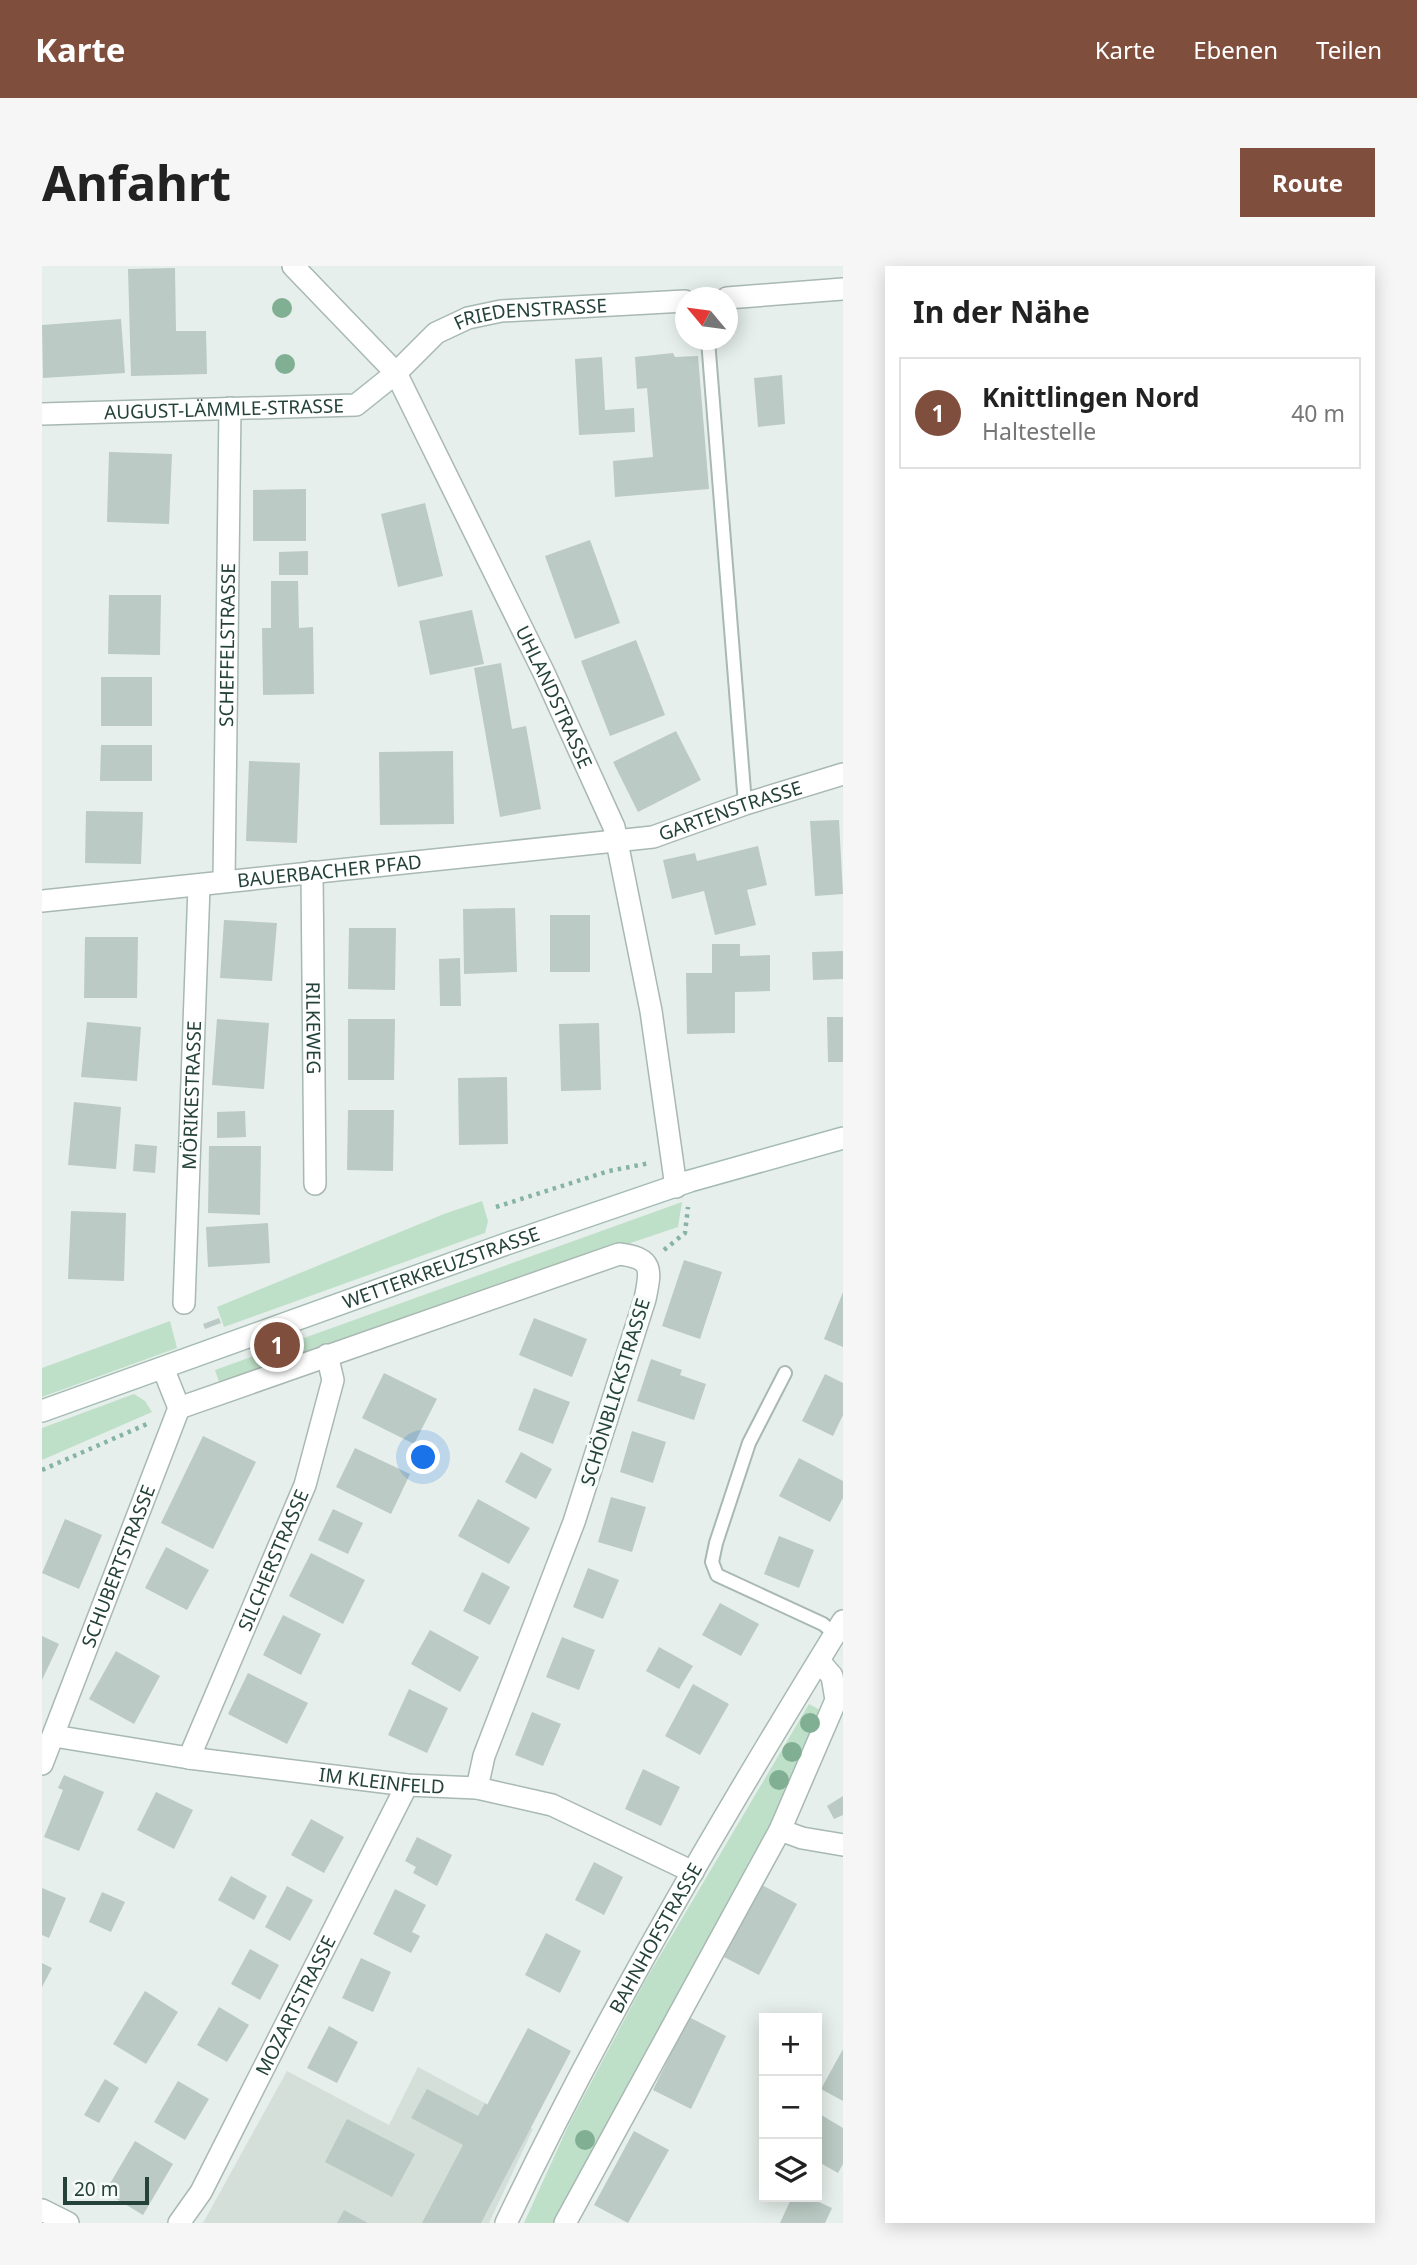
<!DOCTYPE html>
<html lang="de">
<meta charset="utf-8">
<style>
body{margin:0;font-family:"Noto Sans",sans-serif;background:#f6f6f6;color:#222}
.controls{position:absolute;right:21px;bottom:21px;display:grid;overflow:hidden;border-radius:0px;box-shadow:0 4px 18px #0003}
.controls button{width:63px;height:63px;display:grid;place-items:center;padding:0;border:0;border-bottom:2px solid #e0e0e0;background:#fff;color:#222;font:35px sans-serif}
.compass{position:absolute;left:633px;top:21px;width:63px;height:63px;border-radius:50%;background:#fff;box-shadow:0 4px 18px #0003;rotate:299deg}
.scale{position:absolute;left:21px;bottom:18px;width:86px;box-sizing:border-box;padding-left:7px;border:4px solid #24423a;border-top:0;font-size:19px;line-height:24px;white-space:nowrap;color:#24423a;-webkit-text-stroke:5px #f7fbf9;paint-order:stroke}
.you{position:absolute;left:382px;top:1192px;width:24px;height:24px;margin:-18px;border:5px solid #fff;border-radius:50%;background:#1a73e8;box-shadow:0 0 0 10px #1a73e833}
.badge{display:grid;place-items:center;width:46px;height:46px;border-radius:50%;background:#804e3d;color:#fff;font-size:23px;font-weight:700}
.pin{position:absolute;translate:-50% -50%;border:4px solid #fff;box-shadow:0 2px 7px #0006}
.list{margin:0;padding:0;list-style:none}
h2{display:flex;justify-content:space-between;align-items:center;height:91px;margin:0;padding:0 28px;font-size:30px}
h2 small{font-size:23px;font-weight:400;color:#767676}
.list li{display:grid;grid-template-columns:46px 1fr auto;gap:21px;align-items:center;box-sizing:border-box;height:112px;margin:0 14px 14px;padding:0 14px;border:2px solid #e0e0e0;border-radius:0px}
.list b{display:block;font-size:26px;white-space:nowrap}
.list p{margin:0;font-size:23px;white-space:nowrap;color:#767676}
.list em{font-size:23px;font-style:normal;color:#767676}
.icon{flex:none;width:38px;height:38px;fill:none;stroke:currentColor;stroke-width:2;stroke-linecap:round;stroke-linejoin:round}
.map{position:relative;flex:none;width:801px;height:1957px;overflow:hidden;border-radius:0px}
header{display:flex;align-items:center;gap:42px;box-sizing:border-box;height:98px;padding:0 35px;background:#804e3d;color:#fff}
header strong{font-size:33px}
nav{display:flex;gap:38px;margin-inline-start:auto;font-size:24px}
.intro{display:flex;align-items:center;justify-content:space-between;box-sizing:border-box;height:168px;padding:0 42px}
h1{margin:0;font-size:49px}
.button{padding:18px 32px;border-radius:0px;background:#804e3d;color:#fff;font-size:24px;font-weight:700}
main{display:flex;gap:42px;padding:0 42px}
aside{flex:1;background:#fff;border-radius:0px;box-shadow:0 4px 18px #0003}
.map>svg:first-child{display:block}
.built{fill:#d4dfda}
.green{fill:#bfe0c8}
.building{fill:#bbcac4}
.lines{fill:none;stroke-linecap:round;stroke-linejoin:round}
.service-casing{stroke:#a8b8b2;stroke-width:16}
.minor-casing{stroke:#a8b8b2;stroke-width:24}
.secondary-casing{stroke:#a4bbb3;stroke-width:24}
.path{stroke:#86b3a5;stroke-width:4.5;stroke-dasharray:3.5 5;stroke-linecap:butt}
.service{stroke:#fff;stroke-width:12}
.minor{stroke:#fff;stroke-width:21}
.secondary{stroke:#fff;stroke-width:21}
.tree{fill:#80af93}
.labels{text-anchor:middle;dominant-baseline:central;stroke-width:7;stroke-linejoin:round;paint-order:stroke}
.street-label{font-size:19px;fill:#24423a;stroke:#f7fbf9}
</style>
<header>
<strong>Karte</strong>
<nav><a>Karte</a><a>Ebenen</a><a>Teilen</a></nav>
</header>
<div class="intro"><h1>Anfahrt</h1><a class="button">Route</a></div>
<main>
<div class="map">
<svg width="801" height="1957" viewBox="0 0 801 1957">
<rect width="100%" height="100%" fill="#e6efeb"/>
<path class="built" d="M376 1801 491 1863 447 1957H161L245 1805 347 1859Z"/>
<path class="green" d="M440 935 446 955 443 967 182 1061 175 1041 402 948Z
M640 936 636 961 177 1116 173 1104Z
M128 1055 135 1082 0 1131V1102Z
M92 1128 103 1135 110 1146 0 1194V1162Z
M767 1438 780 1445 733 1552 511 1957H482L527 1858 603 1715Z"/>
<path class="building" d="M133 2 134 65H164L165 108 89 110 86 3Z
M79 53 83 107 1 112 0 59Z
M631 87 633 91 656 90 667 223 573 231 571 195 611 191 605 122 595 123 593 91Z
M560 91 563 144 592 142 593 166 537 169 533 93Z
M740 109 743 158 716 161 712 112Z
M67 186 130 188 127 258 65 256Z
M264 223V275H211V224Z
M383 237 401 310 356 321 339 248Z
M548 274 578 357 533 373 503 290Z
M266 285V309H237V286Z
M229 315H256L257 362 271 361 272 428 221 429 220 362H229Z
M67 329H119L118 389 66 388Z
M430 344 442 398 388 409 377 355Z
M594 374 623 449 568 470 539 395Z
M459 397 470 463 484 460 499 543 458 551 432 402Z
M59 411H110V460H59Z
M634 465 659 514 596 546 571 496Z
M59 479H110V515H58Z
M411 485 412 558 338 559 337 486Z
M207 495 258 497 255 577 204 575Z
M44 545 101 546 99 598 43 597Z
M797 554 801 628 773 630 768 555Z
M716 580 725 619 705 624 714 659 673 669 662 625 630 633 621 594 653 587 655 595Z
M473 642 475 706 422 708 421 643Z
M508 649H548V706H508Z
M182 654 235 657 230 715 178 712Z
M307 662H354L353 724 306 723Z
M43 671H96L95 732H42Z
M670 678H698V690L728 689V725L693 726V767L645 768 644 707H670Z
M801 685V713L771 714 770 686Z
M418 692 419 740H398L397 693Z
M785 751H801V796H786Z
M175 753 227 757 222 823 170 819Z
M306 753H353L352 814H306Z
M45 756 99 761 95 815 39 811Z
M557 757 559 824 519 825 517 758Z
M465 811 466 878 417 879 416 812Z
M32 836 79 841 74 903 26 899Z
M306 844H352L351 905 305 904Z
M203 845 204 871 175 872V846Z
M93 878 115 880 113 907 91 905Z
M167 880H219L218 949 166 947Z
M29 945 84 947 82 1015 26 1013Z
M226 957 228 997 166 1001 164 961Z
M642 994 680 1006 658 1073 620 1060Z
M801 1026V1081L782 1073Z
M177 1052 179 1057 163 1063 161 1058Z
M492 1052 545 1073 530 1111 477 1089Z
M609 1093 640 1104 638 1109 664 1118 652 1154 595 1135Z
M342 1107 395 1133 372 1178 320 1152Z
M783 1108 801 1117V1149L791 1170 760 1155Z
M492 1122 528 1136 511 1178 476 1164Z
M590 1165 624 1176 611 1217 578 1206Z
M161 1170 214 1196 171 1283 119 1257Z
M313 1182 368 1208 349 1248 294 1221Z
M479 1186 510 1203 494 1233 463 1216Z
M757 1192 801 1215V1232L788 1256 737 1230Z
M569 1231 604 1241 590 1286 556 1276Z
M436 1233 488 1262 467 1298 416 1270Z
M291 1243 321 1257 306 1288 276 1274Z
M23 1253 60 1269 37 1323 0 1307Z
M737 1270 772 1284 757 1322 722 1308Z
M124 1281 167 1304 145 1344 103 1322Z
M269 1287 323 1314 301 1358 247 1330Z
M546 1302 577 1314 561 1353 531 1341Z
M440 1306 468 1321 448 1359 421 1345Z
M678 1337 717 1358 699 1390 660 1369Z
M241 1349 279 1368 259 1409 221 1389Z
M388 1364 437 1391 418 1426 369 1398Z
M0 1370 17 1378 0 1414Z
M520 1371 553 1384 537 1424 504 1411Z
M617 1381 651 1400 637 1423 604 1405Z
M74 1385 118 1410 92 1458 47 1433Z
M206 1407 266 1437 245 1478 186 1448Z
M651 1418 687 1438 658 1489 623 1470Z
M367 1423 406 1442 385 1487 346 1469Z
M490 1446 519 1458 501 1500 473 1489Z
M601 1503 638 1521 619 1560 583 1543Z
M22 1509 62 1526 37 1585 2 1571 21 1524 16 1522Z
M114 1526 151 1544 132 1583 95 1564Z
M801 1530V1549L792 1553 785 1540Z
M269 1553 302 1571 282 1607 249 1589Z
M375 1571 410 1589 395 1620 371 1607 374 1601 363 1595Z
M552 1596 581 1611 562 1649 533 1634Z
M189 1610 225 1630 212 1654 176 1634Z
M720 1619 755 1638 717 1709 682 1691Z
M245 1620 271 1634 248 1675 223 1661Z
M0 1622 24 1632 7 1672 0 1669Z
M353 1623 384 1639 370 1666 378 1670 369 1687 331 1668Z
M60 1626 83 1636 69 1666 47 1656Z
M504 1667 539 1685 518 1727 483 1709Z
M208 1683 237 1699 218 1734 189 1718Z
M319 1692 349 1706 331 1746 300 1732Z
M0 1697 10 1702 0 1721Z
M103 1725 136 1746 104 1798 71 1778Z
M177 1741 207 1759 185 1796 155 1779Z
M647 1751 684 1770 649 1843 611 1824Z
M287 1760 316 1776 295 1817 265 1802Z
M486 1762 529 1785 439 1957H380L421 1879 369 1852 385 1823 436 1850 443 1837 445 1839Z
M801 1783V1835L779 1823Z
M63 1813 77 1822 57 1857 42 1849Z
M136 1815 167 1833 143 1874 112 1856Z
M776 1847 801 1862V1898L796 1907 775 1895Z
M305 1853 373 1888 350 1931 283 1896Z
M592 1865 627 1884 586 1957 552 1939Z
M93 1875 131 1898 101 1949 63 1926Z
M750 1931H766L790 1942 783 1957H738Z
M302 1944 326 1957H295Z"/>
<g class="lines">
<defs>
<path id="service" d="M666 74 703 538
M743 1107 707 1177 674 1277 670 1296 675 1309 781 1358 793 1368"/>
<g id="minor">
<path id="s1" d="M251 0 354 107 502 407 572 561 609 745 634 921"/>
<path d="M685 32 801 23"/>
<path id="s2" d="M0 148 314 139 354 107 394 67 426 52 459 45 643 35"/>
<path id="s3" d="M270 606 273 918"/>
<path id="s4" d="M182 615 188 142"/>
<path id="s5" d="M0 635 611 571 703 538 801 508"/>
<path id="s6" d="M142 1037 157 620"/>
<path d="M137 1142 577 988C612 992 609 1004 603 1033L532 1256 442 1490 435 1522"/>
<path id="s7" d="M12 1470 147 1492 365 1519 435 1522 510 1539 651 1606"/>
<path id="s8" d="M147 1492 263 1219 291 1114 285 1089"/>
<path id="s9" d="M0 1498 137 1142 121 1102"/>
<path d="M738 1564 760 1572 801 1579"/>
<path d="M0 1944 26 1957"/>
<path id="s10" d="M137 1957 159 1926 365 1519"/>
<path id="s11" d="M464 1957C563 1750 680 1551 801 1355"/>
<path d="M523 1957 738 1564 794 1434 790 1410 777 1395"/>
</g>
<g id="secondary">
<path id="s12" d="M0 1145 467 977 648 915 801 872"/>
</g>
</defs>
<use href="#service" class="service-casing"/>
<use href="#minor" class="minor-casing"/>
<use href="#secondary" class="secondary-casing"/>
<path class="path" d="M454 941 567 905 608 897
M622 984 643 967 646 941
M0 1204 105 1158"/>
<use href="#service" class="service"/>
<use href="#minor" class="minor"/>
<use href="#secondary" class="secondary"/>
</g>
<g class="tree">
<circle cx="240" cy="42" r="10"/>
<circle cx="243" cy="98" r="10"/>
<circle cx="768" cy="1457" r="10"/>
<circle cx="750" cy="1486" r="10"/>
<circle cx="737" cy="1514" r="10"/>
<circle cx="543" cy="1874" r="10"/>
</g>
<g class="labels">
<g class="street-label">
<text stroke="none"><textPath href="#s2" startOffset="520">FRIEDENSTRASSE</textPath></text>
<text stroke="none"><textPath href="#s2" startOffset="182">AUGUST-LÄMMLE-STRASSE</textPath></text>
<text stroke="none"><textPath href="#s4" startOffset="236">SCHEFFELSTRASSE</textPath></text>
<text stroke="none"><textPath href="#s1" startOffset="509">UHLANDSTRASSE</textPath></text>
<text stroke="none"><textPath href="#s5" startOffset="696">GARTENSTRASSE</textPath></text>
<text stroke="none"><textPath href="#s5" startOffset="289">BAUERBACHER PFAD</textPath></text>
<text stroke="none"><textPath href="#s3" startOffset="156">RILKEWEG</textPath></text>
<text stroke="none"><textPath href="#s6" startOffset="208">MÖRIKESTRASSE</textPath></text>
<text stroke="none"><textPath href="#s12" startOffset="424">WETTERKREUZSTRASSE</textPath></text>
<text transform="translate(573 1126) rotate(-73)">SCHÖNBLICKSTRASSE</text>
<text stroke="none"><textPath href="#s8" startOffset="215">SILCHERSTRASSE</textPath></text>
<text stroke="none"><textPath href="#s9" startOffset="212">SCHUBERTSTRASSE</textPath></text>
<text stroke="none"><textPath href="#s7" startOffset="331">IM KLEINFELD</textPath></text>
<text stroke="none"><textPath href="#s11" startOffset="322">BAHNHOFSTRASSE</textPath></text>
<text stroke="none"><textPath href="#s10" startOffset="247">MOZARTSTRASSE</textPath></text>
</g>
</g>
</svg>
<div class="controls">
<button>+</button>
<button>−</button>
<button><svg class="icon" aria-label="layers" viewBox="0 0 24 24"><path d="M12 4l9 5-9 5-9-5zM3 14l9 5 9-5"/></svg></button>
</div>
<svg class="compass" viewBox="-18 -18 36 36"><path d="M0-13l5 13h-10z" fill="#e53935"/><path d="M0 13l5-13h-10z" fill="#767676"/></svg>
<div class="scale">20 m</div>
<div class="you"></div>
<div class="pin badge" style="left:235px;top:1079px">1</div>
</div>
<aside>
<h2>In der Nähe<small></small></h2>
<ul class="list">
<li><span class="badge">1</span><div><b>Knittlingen Nord</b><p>Haltestelle</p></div><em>40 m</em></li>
</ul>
</aside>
</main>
